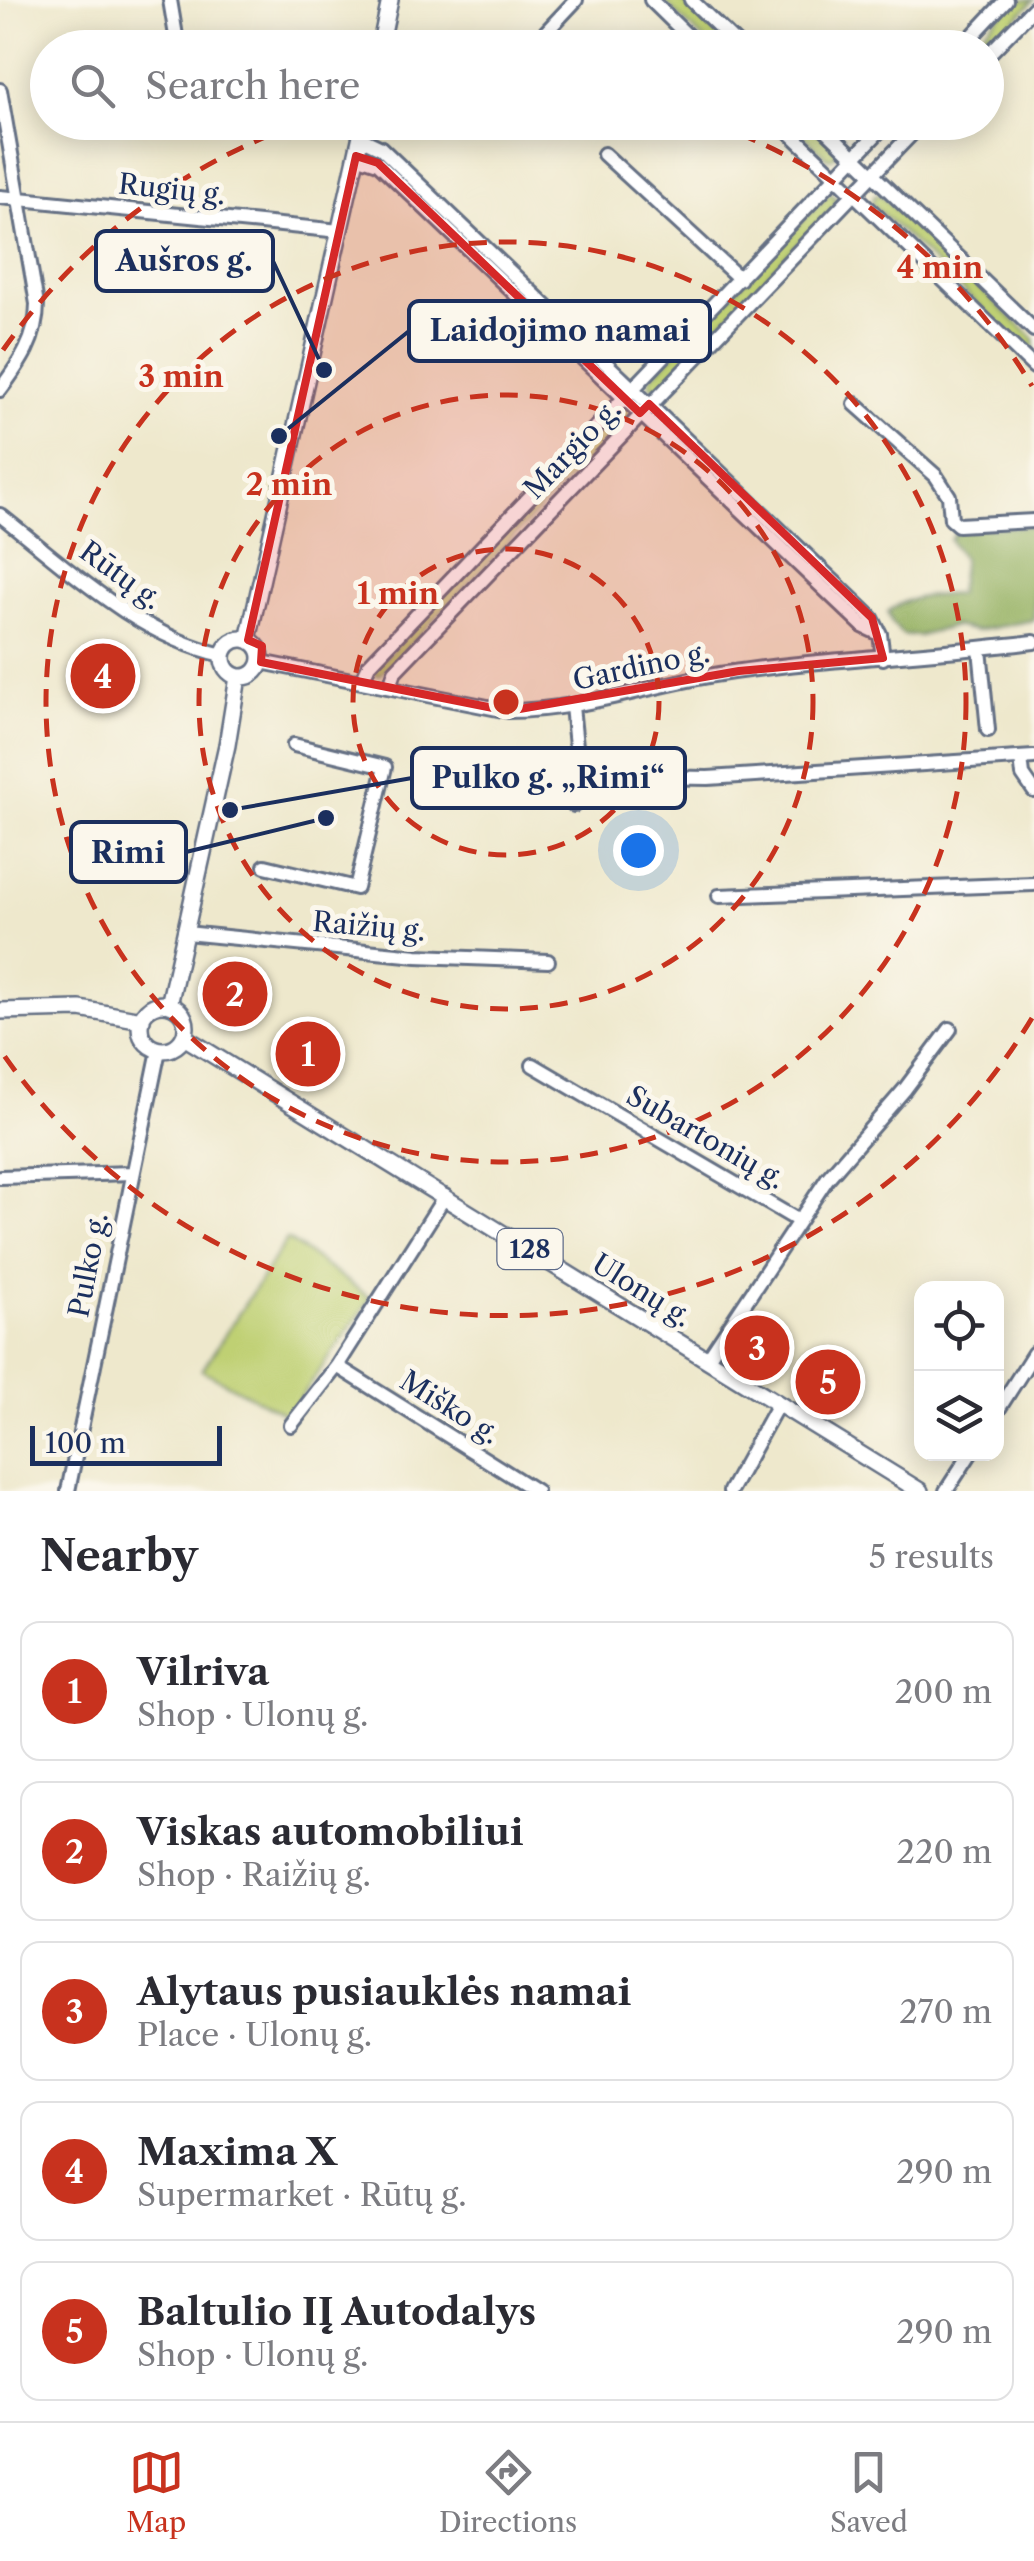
<!DOCTYPE html>
<meta charset="utf-8">
<style>
body{margin:0;font-family:"Libre Caslon Text",serif;background:#f2f2f3;color:#2b2b33}
.controls{position:absolute;right:30px;bottom:30px;display:grid;overflow:hidden;border-radius:20px;box-shadow:0 5px 25px #0003}
.controls button{width:90px;height:90px;display:grid;place-items:center;padding:0;border:0;border-bottom:2px solid #e1e1e2;background:#fff;color:#2b2b33;font:50px sans-serif}
.scale{position:absolute;left:30px;bottom:25px;width:192px;box-sizing:border-box;padding-left:10px;border:5px solid #1b2f5e;border-top:0;font-size:28px;line-height:35px;white-space:nowrap;color:#1b2f5e;-webkit-text-stroke:8px #fbf7ec;paint-order:stroke}
.you{position:absolute;left:638px;top:850px;width:35px;height:35px;margin:-25px;border:8px solid #fff;border-radius:50%;background:#1a73e8;box-shadow:0 0 0 15px #1a73e833}
.badge{display:grid;place-items:center;width:65px;height:65px;border-radius:50%;background:#c8321e;color:#fff;font-size:32px;font-weight:700}
.pin{position:absolute;translate:-50% -50%;border:5px solid #fff;box-shadow:0 2px 10px #0006}
.list{margin:0;padding:0;list-style:none}
h2{display:flex;justify-content:space-between;align-items:center;height:130px;margin:0;padding:0 40px;font-size:42px}
h2 small{font-size:32px;font-weight:400;color:#7c7c81}
.list li{display:grid;grid-template-columns:65px 1fr auto;gap:30px;align-items:center;box-sizing:border-box;height:140px;margin:0 20px 20px;padding:0 20px;border:2px solid #e1e1e2;border-radius:20px}
.list b{display:block;font-size:38px;white-space:nowrap}
.list p{margin:0;font-size:32px;white-space:nowrap;color:#7c7c81}
.list em{font-size:32px;font-style:normal;color:#7c7c81}
.icon{flex:none;width:55px;height:55px;fill:none;stroke:currentColor;stroke-width:2;stroke-linecap:round;stroke-linejoin:round}
.map{position:relative;flex:none;width:1034px;height:1491px;overflow:hidden}
.search{position:absolute;background:#fff;box-shadow:0 5px 25px #0003;left:30px;right:30px;top:30px;height:110px;display:flex;align-items:center;gap:25px;box-sizing:border-box;padding:0 35px;border-radius:55px;color:#7c7c81;font-size:38px}
.sheet{height:930px;background:#fff}
nav{display:flex;justify-content:space-around;align-items:center;box-sizing:border-box;height:140px;border-top:2px solid #e1e1e2;background:#fff;font-size:28px;color:#7c7c81}
nav a{display:grid;justify-items:center;gap:5px}
nav .on{color:#c8321e}
.map>svg:first-child{display:block}
.green{fill:#bfd073;stroke:#6d8068;stroke-width:2.5}
.forest{fill:#97b265;stroke:#597062;stroke-width:2.5}
.lines{fill:none;stroke-linecap:round;stroke-linejoin:round}
.minor-casing{stroke:#657084;stroke-width:18}
.major-casing{stroke:#657084;stroke-width:20}
.minor{stroke:#fff;stroke-width:12}
.major{stroke:#fff;stroke-width:15}
.marked{fill:#d62828;fill-opacity:0.2;stroke:#d62828;stroke-width:8;stroke-linejoin:round}
.ring{fill:none;stroke:#c8321e;stroke-width:5;stroke-dasharray:18 12}
.labels{text-anchor:middle;dominant-baseline:central;stroke-width:10;stroke-linejoin:round;paint-order:stroke}
.shield{fill:#fbf7ec;stroke:#5e6b89;stroke-width:2.5}
.shield-label{font-size:25px;font-weight:bold;fill:#1b2f5e}
.street-label{font-size:28px;fill:#1b2f5e;stroke:#fbf7ec}
.centre{fill:#c8321e;stroke:#fbf7ec;stroke-width:5}
.ring-label{font-size:30px;text-anchor:middle;font-weight:bold;fill:#c8321e;stroke:#fbf7ec;stroke-width:10;stroke-linejoin:round;paint-order:stroke}
.leader{fill:none;stroke:#1b2f5e;stroke-width:4}
.callout-dot{fill:#1b2f5e;stroke:#fbf7ec;stroke-width:4}
.callout{fill:#fbf7ec;stroke:#1b2f5e;stroke-width:4}
.callout-label{font-size:30px;text-anchor:middle;font-weight:bold;fill:#1b2f5e}
</style>
<div class="map">
<svg width="1034" height="1491" viewBox="0 0 1034 1491">
<rect width="100%" height="100%" fill="#fbf7ec"/>
<filter id="ink" filterUnits="userSpaceOnUse"><feTurbulence type="fractalNoise" baseFrequency=".01" numOctaves="2"/><feDisplacementMap in="SourceGraphic" scale="20" xChannelSelector="R" yChannelSelector="G"/><feConvolveMatrix kernelMatrix="1 2 1 2 8 2 1 2 1" color-interpolation-filters="sRGB"/></filter>
<filter id="wash" filterUnits="userSpaceOnUse"><feTurbulence type="fractalNoise" baseFrequency=".0048" numOctaves="4" result="noise"/><feDisplacementMap in="SourceGraphic" scale="40" xChannelSelector="R" yChannelSelector="G"/><feGaussianBlur stdDeviation="2.25" result="paint"/><feColorMatrix in="noise" values="0 0 0 0 0 0 0 0 0 0 0 0 0 0 0 0 0 1.4 0 .05"/><feComposite in="paint" operator="in"/></filter>
<g filter="url(#wash)">
<rect width="100%" height="100%" fill="#eee8cc"/>
<path class="green" d="M662 0H682L732 47H711Z
M1014 0H1034L987 49 968 48Z
M790 123H810L838 149V153L831 159 827 158Z
M830 193 837 199 835 205 659 388 650 385V378Z
M879 194 1034 339V358L872 204 874 196Z
M624 406 631 412 629 417 380 675H376L374 670Z
M287 1239 371 1298 288 1416 202 1370Z"/>
<path class="forest" d="M1034 526V620L976 631 954 626 919 636 903 635 892 623 888 612C906 595 934 596 958 594L963 559 950 540 959 528Z"/>
</g>
<g filter="url(#ink)">
<g class="lines">
<defs>
<path id="minor" d="M170 0 178 48
M651 0 700 48
M691 0 741 48
M531 48 576 0
M961 48 1006 0
M986 57 1034 8
M0 90 37 304C37 339 20 363 0 390
M779 122 1034 367
M818 122 1034 330
M360 138 381 148 872 618 880 634 883 658
M604 154 740 279
M356 156 378 163 863 626 880 634
M0 197 340 231
M855 404 936 476 949 496 951 519 958 525 1034 521
M0 515C68 568 137 636 223 655
M980 649 988 730
M261 662 508 711C580 711 649 685 720 674 824 658 930 655 1034 642
M362 680 369 665 888 122
M390 686 395 671 923 122
M572 706 578 766 574 805
M1021 758 1023 775 1034 791
M577 776 708 778 1034 757
M265 866 356 888 385 767 294 745
M719 896 1034 884
M186 933 417 956 548 961
M533 1065 799 1221
M0 1177 132 1173
M707 1360 827 1179 905 1089 950 1029
M337 1366 536 1491
M996 1413 1034 1353
M291 1425 337 1366 445 1196
M68 1491 159 1050
M730 1491 778 1404
M946 1491 970 1454"/>
<path id="major" d="M380 48 390 0
M223 658a19 19 0 1 1 38 0a19 19 0 1 1-38 0Z
M248 640 364 122
M140 1027a23 23 0 1 1 46 0a23 23 0 1 1-46 0Z
M169 1005 227 745 238 677
M0 1011 80 1009 142 1020
M184 1037 920 1491"/>
</defs>
<use href="#minor" class="minor-casing"/>
<use href="#major" class="major-casing"/>
<use href="#minor" class="minor"/>
<use href="#major" class="major"/>
</g>
</g>
<path class="marked" d="M356 156 378 163 640 413 649 404 872 618 883 658 739 671 508 711 261 662 262 646 248 640Z"/>
<g class="ring">
<circle cx="506" cy="702" r="153"/>
<circle cx="506" cy="702" r="307"/>
<circle cx="506" cy="702" r="460"/>
<path d="M1032 1018A614 614 0 0 1 3 1054M3 350A614 614 0 0 1 301 123M711 123A614 614 0 0 1 1032 386"/>
</g>
<g class="labels">
<rect class="shield" x="497.5" y="1229" width="65" height="40" rx="8"/>
<g class="shield-label">
<text x="530" y="1249">128</text>
</g>
<g class="street-label">
<text transform="translate(172 189) rotate(6)">Rugių g.</text>
<text transform="translate(572 449) rotate(-46)">Margio g.</text>
<text transform="translate(121 575) rotate(36)">Rūtų g.</text>
<text transform="translate(641 666) rotate(-12)">Gardino g.</text>
<text transform="translate(369 926) rotate(5)">Raižių g.</text>
<text transform="translate(706 1137) rotate(30)">Subartonių g.</text>
<text transform="translate(88 1265) rotate(-79)">Pulko g.</text>
<text transform="translate(642 1290) rotate(32)">Ulonų g.</text>
<text transform="translate(450 1407) rotate(32)">Miško g.</text>
</g>
</g>
<circle cx="506" cy="702" r="15" class="centre"/>
<g class="ring-label">
<text x="940" y="278">4 min</text>
<text x="181" y="387">3 min</text>
<text x="289" y="495">2 min</text>
<text x="398" y="604">1 min</text>
</g>
<path class="leader" d="M324 370L273 261M279 436L409 331M230 810L412 778M326 818L186 852"/>
<g class="callout-dot">
<circle cx="324" cy="370" r="10"/>
<circle cx="279" cy="436" r="10"/>
<circle cx="230" cy="810" r="10"/>
<circle cx="326" cy="818" r="10"/>
</g>
<g class="callout">
<rect x="96" y="231" width="177" height="60" rx="10"/>
<rect x="409" y="301" width="301" height="60" rx="10"/>
<rect x="412" y="748" width="273" height="60" rx="10"/>
<rect x="71" y="822" width="115" height="60" rx="10"/>
</g>
<g class="callout-label">
<text x="184" y="271">Aušros g.</text>
<text x="560" y="341">Laidojimo namai</text>
<text x="548" y="788">Pulko g. „Rimi“</text>
<text x="128" y="863">Rimi</text>
</g>
</svg>
<div class="controls">
<button><svg class="icon" aria-label="locate" viewBox="0 0 24 24"><circle cx="12" cy="12" r="6"/><path d="M12 2v4M12 18v4M2 12h4M18 12h4"/></svg></button>
<button><svg class="icon" aria-label="layers" viewBox="0 0 24 24"><path d="M12 4l9 5-9 5-9-5zM3 14l9 5 9-5"/></svg></button>
</div>
<div class="scale">100 m</div>
<div class="you"></div>
<div class="pin badge" style="left:308px;top:1054px">1</div>
<div class="pin badge" style="left:235px;top:994px">2</div>
<div class="pin badge" style="left:757px;top:1348px">3</div>
<div class="pin badge" style="left:103px;top:676px">4</div>
<div class="pin badge" style="left:828px;top:1382px">5</div>
<div class="search"><svg class="icon" aria-label="search" viewBox="0 0 24 24"><circle cx="10" cy="10" r="6"/><path d="M15 15l6 6"/></svg>Search here</div>
</div>
<section class="sheet">
<h2>Nearby<small>5 results</small></h2>
<ul class="list">
<li><span class="badge">1</span><div><b>Vilriva</b><p>Shop · Ulonų g.</p></div><em>200 m</em></li>
<li><span class="badge">2</span><div><b>Viskas automobiliui</b><p>Shop · Raižių g.</p></div><em>220 m</em></li>
<li><span class="badge">3</span><div><b>Alytaus pusiauklės namai</b><p>Place · Ulonų g.</p></div><em>270 m</em></li>
<li><span class="badge">4</span><div><b>Maxima X</b><p>Supermarket · Rūtų g.</p></div><em>290 m</em></li>
<li><span class="badge">5</span><div><b>Baltulio IĮ Autodalys</b><p>Shop · Ulonų g.</p></div><em>290 m</em></li>
</ul>
</section>
<nav>
<a class="on"><svg class="icon" aria-label="map" viewBox="0 0 24 24"><path d="M3 6l6-2 6 2 6-2v14l-6 2-6-2-6 2zM9 4v14M15 6v14"/></svg>Map</a>
<a><svg class="icon" aria-label="directions" viewBox="0 0 24 24"><path d="M12 3l9 9-9 9-9-9zM9 14v-3h6M13 9l2 2-2 2"/></svg>Directions</a>
<a><svg class="icon" aria-label="saved" viewBox="0 0 24 24"><path d="M7 4h10v16l-5-4-5 4z"/></svg>Saved</a>
</nav>
